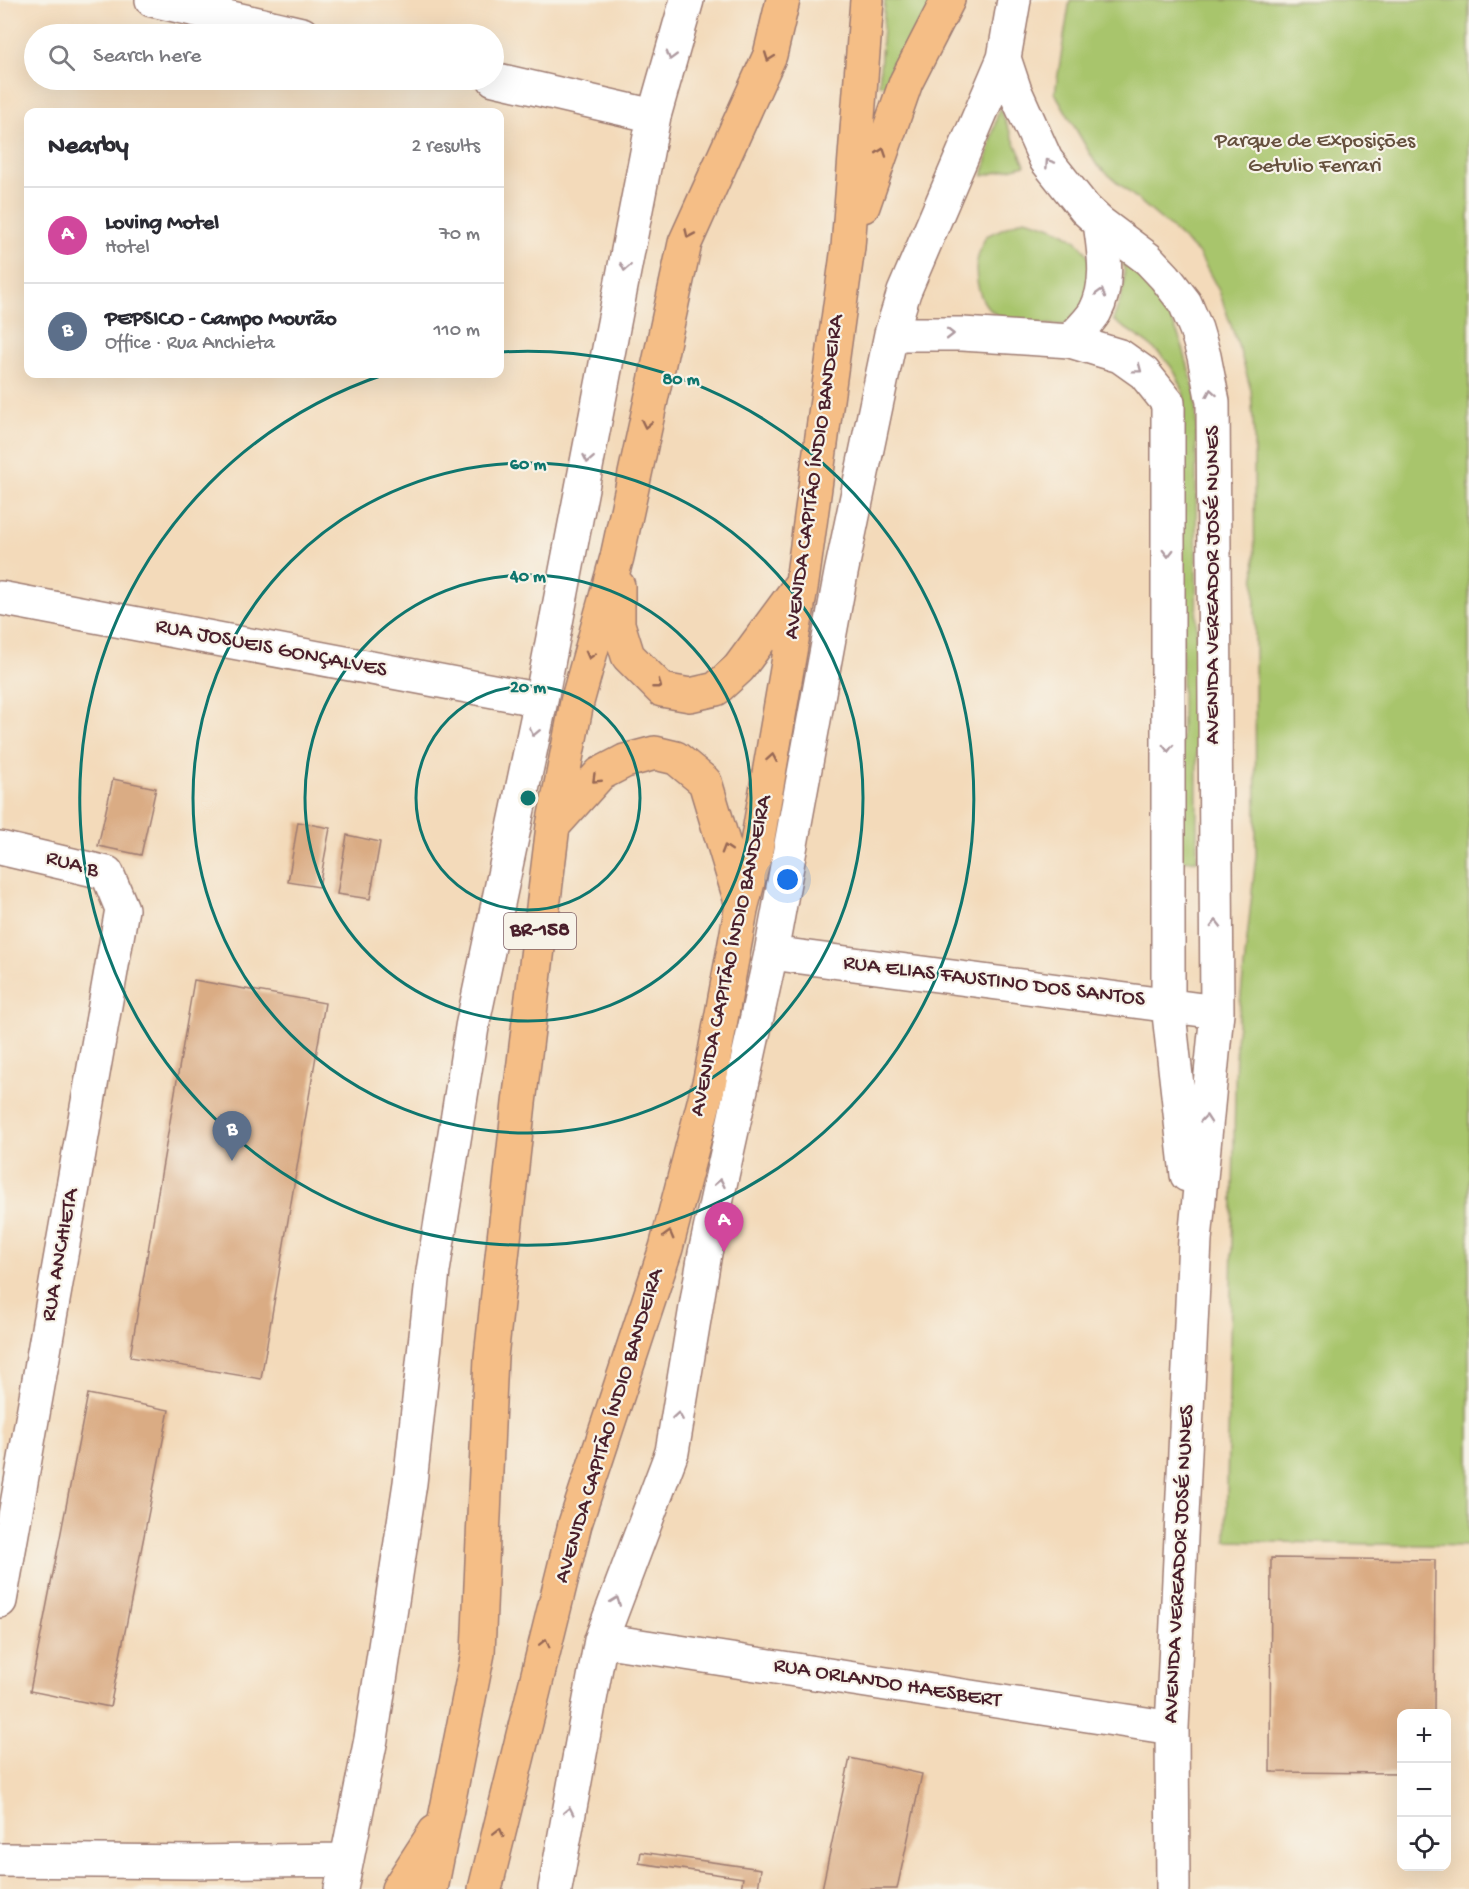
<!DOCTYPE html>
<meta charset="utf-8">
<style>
body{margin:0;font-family:"Gochi Hand",sans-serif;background:#f7f7f7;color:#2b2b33}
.controls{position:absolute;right:18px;bottom:18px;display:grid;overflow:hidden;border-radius:12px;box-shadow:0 6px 24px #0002}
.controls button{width:54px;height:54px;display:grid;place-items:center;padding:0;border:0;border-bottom:2px solid #e1e1e2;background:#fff;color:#2b2b33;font:30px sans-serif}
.you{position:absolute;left:788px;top:880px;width:21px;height:21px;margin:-15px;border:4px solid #fff;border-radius:50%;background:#1a73e8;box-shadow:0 0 0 9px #1a73e833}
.badge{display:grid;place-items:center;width:39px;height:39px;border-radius:50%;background:#c8321e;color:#fff;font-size:20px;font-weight:700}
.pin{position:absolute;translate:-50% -50px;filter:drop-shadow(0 2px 3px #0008)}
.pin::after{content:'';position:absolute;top:32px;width:21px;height:18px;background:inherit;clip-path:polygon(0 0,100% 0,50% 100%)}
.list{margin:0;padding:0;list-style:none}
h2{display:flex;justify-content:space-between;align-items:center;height:78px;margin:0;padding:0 24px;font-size:26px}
h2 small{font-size:20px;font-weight:400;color:#7c7c81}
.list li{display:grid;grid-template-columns:39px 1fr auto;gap:18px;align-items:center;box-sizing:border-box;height:96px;padding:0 24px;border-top:2px solid #e1e1e2}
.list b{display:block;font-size:22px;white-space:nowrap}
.list p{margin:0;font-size:20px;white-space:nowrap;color:#7c7c81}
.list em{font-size:20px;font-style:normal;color:#7c7c81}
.icon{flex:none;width:33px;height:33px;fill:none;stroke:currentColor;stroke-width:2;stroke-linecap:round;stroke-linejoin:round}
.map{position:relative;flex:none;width:1469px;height:1889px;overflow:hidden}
.search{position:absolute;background:#fff;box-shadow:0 6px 24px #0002;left:24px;top:24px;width:480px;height:66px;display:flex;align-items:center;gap:15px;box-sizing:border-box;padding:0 21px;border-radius:33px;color:#7c7c81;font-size:22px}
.panel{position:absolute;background:#fff;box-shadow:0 6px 24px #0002;left:24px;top:108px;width:480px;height:270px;border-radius:12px}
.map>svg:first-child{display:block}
.green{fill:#a8c56c;stroke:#79724c;stroke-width:1.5}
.building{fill:#daac84}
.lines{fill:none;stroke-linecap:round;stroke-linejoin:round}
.minor-casing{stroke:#9e7c72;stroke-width:36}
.primary-casing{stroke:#9e7c72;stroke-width:36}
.minor{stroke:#fff;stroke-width:33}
.primary{stroke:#f5be86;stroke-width:33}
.oneway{stroke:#ae9aa0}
.oneway2{stroke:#976754}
.ring{fill:none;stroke:#0f766e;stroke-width:3}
.labels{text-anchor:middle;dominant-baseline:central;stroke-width:4.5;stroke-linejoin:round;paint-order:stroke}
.shield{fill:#f7f3e8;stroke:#7e5f64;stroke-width:1.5}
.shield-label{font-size:21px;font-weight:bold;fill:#4a1f2b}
.park-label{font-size:22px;fill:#66513e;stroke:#f7f3e8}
.street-label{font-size:22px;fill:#4a1f2b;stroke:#f7f3e8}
.centre{fill:#0f766e;stroke:#f7f3e8;stroke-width:3}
.ring-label{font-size:18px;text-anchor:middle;font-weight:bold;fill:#0f766e;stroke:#f7f3e8;stroke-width:4.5;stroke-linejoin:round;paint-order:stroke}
</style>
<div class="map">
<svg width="1469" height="1889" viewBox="0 0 1469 1889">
<rect width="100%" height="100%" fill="#f7f3e8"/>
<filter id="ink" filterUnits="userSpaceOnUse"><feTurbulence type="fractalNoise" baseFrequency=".0167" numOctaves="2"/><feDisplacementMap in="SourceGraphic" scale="12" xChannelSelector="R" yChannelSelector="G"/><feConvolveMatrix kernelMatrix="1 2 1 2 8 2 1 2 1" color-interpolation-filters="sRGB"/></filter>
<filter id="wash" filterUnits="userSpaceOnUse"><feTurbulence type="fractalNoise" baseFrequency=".008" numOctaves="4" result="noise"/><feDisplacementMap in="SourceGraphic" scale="24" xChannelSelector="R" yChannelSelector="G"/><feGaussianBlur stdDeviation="1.35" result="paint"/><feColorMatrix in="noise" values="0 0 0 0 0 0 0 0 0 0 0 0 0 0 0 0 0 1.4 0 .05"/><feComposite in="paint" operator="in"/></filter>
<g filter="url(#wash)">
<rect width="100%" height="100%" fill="#f3daba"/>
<path class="green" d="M885 0H940L889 85H879Z
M1070 0H1469V1546L1226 1541 1236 1042 1256 855 1254 436 1251 390 1240 351 1219 291 1199 254 1170 227 1096 164 1055 93Z
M999 107 1025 165 983 176Z
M1024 219C1054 226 1094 239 1092 277 1092 281 1093 287 1091 291 1088 301 1073 316 1066 325 1033 323 990 330 979 290 973 269 977 255 986 236Z
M1122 251 1159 292 1182 344 1196 396 1197 860 1181 861 1184 396C1176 357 1143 341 1113 320 1124 291 1127 282 1122 251Z"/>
<g id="blocks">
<path class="building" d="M113 779 156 788 141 855 98 846Z
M298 822 330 828 319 887 288 882Z
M347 835 380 842 370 899 337 894Z
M194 980 325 1003 261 1379 130 1357Z
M88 1394 169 1410 110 1707 30 1691Z
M1271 1558 1435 1560 1434 1714H1402V1773L1270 1772Z
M850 1758 922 1774 897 1889H822Z
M641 1852 761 1869 758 1889H741L743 1878 639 1863Z"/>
</g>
</g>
<g filter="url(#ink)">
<use href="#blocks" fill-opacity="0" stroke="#9e7c72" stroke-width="1.5"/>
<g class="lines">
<defs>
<path id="minor" d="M152 0 302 34
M1014 0 1004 58 1015 91 1046 160 1085 209 1100 223 1148 259 1165 277 1185 303 1196 329 1204 356 1213 402 1217 1012 1195 1240 1172 1728 1173 1889
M494 79 654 116
M891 334H962L1070 341 1120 356 1144 373 1168 403V1005L1187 1175
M1070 341C1078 332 1089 322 1095 312 1110 284 1104 252 1100 223
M0 598 541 700
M0 848 107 873 122 909 0 1601
M771 953 1217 1012
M601 1640 1172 1728
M0 1860 194 1862 347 1860
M341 1889 371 1739 410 1483 433 1271 472 1027 541 700 654 116 687 0
M555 1889 601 1640 672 1452 705 1253 771 953 841 573 891 334 904 292 1004 58"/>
<path id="primary" d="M863 206 906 82 948 0
M618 586V624L628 656 662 690 690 695 716 689 739 668 798 588
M554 825 600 774 625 761 655 753 676 758 705 782 742 905
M398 1889 435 1832
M431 1889 478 1653 491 1357 519 1103 553 826 577 702 617 557 685 243 770 55 783 0
M485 1889 575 1524 666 1248 710 1079 742 905 755 855 802 582 848 247 867 0"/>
</defs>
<use href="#minor" class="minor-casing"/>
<use href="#primary" class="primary-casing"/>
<use href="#minor" class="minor"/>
<use href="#primary" class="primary"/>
</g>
<defs><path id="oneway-chevron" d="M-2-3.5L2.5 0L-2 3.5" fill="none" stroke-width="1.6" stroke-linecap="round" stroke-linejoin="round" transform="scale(1.5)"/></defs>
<g class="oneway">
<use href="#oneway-chevron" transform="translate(671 56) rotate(106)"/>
<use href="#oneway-chevron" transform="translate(1049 163) rotate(-124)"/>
<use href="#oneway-chevron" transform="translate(625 267) rotate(101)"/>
<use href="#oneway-chevron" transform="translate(1101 293) rotate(-74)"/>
<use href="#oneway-chevron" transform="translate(950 334)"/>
<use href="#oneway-chevron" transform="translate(1138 369) rotate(37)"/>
<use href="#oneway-chevron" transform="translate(1211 393) rotate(-100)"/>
<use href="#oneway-chevron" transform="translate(588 459) rotate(101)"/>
<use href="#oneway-chevron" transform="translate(1168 553) rotate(90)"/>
<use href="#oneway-chevron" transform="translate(534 732) rotate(102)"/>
<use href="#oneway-chevron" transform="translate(1168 748) rotate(90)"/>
<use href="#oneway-chevron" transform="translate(1216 924) rotate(-90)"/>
<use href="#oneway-chevron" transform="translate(1206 1119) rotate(-85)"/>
<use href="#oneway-chevron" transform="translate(720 1183) rotate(-78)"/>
<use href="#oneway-chevron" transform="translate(678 1416) rotate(-81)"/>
<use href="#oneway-chevron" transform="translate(616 1601) rotate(-69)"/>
<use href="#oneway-chevron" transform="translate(569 1811) rotate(-79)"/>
</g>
<g class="oneway2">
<use href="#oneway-chevron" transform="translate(769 57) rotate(110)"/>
<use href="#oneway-chevron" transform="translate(882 152) rotate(-71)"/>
<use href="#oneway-chevron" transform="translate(689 234) rotate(114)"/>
<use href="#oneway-chevron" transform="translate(646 424) rotate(102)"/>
<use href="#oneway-chevron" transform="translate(590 655) rotate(105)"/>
<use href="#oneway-chevron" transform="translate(658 685) rotate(38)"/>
<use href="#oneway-chevron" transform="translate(772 758) rotate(-80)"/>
<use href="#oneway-chevron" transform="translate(596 779) rotate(136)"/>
<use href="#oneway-chevron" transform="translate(726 849) rotate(-107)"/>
<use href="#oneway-chevron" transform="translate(669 1235) rotate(-75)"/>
<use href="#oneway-chevron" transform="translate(545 1643) rotate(-76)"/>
<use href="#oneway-chevron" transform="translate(499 1832) rotate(-76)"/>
</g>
</g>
<g class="ring">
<circle cx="528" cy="798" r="112"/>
<circle cx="528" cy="798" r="223"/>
<circle cx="528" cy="798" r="335"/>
<path d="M501 352A447 447 0 1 1 386 374"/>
</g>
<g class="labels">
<rect class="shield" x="504" y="913" width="72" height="36" rx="4.5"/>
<g class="shield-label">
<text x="540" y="931">BR-158</text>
</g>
<g class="park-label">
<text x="1315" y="142">Parque de Exposições<tspan x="1315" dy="25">Getulio Ferrari</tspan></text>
</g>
<g class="street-label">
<text transform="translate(815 477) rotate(-82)">AVENIDA CAPITÃO ÍNDIO BANDEIRA</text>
<text transform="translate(1214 585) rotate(-90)">AVENIDA VEREADOR JOSÉ NUNES</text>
<text transform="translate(271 649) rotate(11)">RUA JOSUEIS GONÇALVES</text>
<text transform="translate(72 865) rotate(15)">RUA B</text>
<text transform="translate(732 956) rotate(-78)">AVENIDA CAPITÃO ÍNDIO BANDEIRA</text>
<text transform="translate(994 982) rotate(7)">RUA ELIAS FAUSTINO DOS SANTOS</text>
<text transform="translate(61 1255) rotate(-80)">RUA ANCHIETA</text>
<text transform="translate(610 1426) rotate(-73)">AVENIDA CAPITÃO ÍNDIO BANDEIRA</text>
<text transform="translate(1180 1564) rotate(-87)">AVENIDA VEREADOR JOSÉ NUNES</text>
<text transform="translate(887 1684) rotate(9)">RUA ORLANDO HAESBERT</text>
</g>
</g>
<circle cx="528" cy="798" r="9" class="centre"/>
<g class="ring-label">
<text x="681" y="384">80 m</text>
<text x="528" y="469">60 m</text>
<text x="528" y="581">40 m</text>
<text x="528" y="692">20 m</text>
</g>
</svg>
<div class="controls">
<button>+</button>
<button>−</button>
<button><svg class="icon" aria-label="locate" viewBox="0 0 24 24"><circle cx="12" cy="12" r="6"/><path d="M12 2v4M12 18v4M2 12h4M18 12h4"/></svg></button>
</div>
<div class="you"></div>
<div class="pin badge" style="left:724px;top:1252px;background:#d1479c">A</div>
<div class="pin badge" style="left:232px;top:1161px;background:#5c6f8a">B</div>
<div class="search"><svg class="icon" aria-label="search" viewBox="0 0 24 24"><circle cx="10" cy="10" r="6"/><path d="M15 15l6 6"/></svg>Search here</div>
<section class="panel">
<h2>Nearby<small>2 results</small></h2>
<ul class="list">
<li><span class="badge" style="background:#d1479c">A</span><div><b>Loving Motel</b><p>Hotel</p></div><em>70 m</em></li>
<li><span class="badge" style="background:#5c6f8a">B</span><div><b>PEPSICO - Campo Mourão</b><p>Office · Rua Anchieta</p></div><em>110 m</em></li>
</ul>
</section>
</div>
